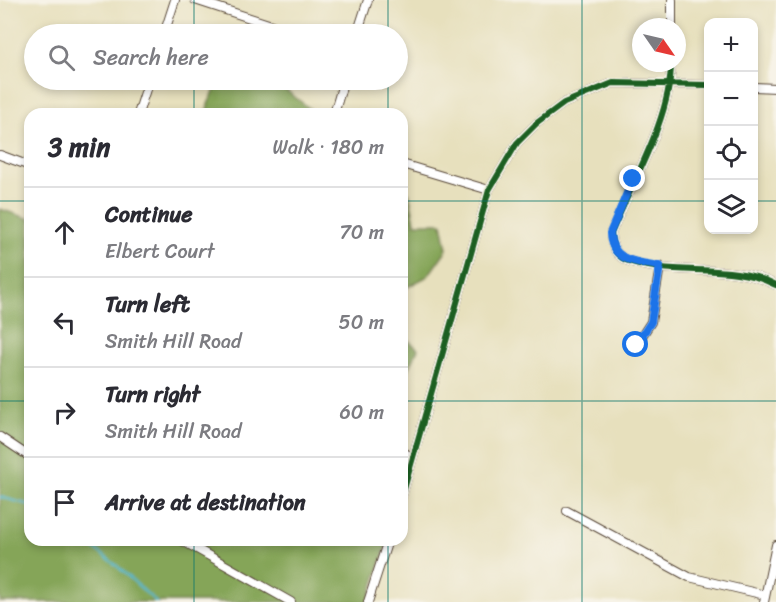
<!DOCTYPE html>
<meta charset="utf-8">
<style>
body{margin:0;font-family:Sriracha,sans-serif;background:#f2f2f3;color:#2b2b33}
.controls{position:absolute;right:18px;top:18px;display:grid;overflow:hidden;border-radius:12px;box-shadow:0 3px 9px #0003}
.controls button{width:54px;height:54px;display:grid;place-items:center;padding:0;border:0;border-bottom:2px solid #e1e1e2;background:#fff;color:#2b2b33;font:30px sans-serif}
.compass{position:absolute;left:632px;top:18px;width:54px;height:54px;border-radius:50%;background:#fff;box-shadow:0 3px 9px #0003;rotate:124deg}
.stop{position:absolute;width:18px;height:18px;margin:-14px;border:4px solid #1a73e8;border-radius:50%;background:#fff}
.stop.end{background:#1a73e8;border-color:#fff;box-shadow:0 2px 6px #0008}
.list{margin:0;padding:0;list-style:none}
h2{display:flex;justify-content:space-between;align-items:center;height:78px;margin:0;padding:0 24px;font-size:26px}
h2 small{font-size:20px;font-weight:400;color:#7c7c81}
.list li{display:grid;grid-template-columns:39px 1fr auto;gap:18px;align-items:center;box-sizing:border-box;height:90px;padding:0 24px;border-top:2px solid #e1e1e2}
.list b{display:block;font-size:22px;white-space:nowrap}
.list p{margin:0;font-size:20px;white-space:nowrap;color:#7c7c81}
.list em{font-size:20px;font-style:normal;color:#7c7c81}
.icon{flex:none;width:33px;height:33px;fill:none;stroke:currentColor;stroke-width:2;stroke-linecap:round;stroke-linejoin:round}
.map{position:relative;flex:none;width:776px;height:602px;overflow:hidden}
.search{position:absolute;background:#fff;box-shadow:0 3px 9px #0003;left:24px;top:24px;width:384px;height:66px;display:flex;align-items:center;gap:15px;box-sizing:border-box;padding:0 21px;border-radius:33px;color:#7c7c81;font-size:22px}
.panel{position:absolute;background:#fff;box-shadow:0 3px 9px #0003;left:24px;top:108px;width:384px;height:438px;border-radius:18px}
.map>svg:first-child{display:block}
.forest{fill:#85a559;stroke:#60683c;stroke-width:1.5}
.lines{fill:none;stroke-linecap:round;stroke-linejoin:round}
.stream{stroke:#55bad4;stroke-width:2}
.minor-casing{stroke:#554536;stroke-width:10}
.minor{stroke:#fff;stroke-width:8}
.cycleway-casing{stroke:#f7f3e8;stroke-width:10}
.cycleway{stroke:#1b5e20;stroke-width:6}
.route{stroke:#1a73e8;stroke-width:8}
.grid{fill:none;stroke:#0f766e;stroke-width:1.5;stroke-opacity:0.55}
</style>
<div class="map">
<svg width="776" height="602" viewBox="0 0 776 602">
<rect width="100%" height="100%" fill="#f7f3e8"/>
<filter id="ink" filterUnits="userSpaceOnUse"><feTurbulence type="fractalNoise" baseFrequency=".0167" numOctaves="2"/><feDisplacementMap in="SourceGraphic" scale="12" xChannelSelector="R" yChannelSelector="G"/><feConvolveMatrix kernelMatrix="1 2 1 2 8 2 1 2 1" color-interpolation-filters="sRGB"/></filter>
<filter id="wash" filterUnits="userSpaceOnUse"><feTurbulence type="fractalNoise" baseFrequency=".008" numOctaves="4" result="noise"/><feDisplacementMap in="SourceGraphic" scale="24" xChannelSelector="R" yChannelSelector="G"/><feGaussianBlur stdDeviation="1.35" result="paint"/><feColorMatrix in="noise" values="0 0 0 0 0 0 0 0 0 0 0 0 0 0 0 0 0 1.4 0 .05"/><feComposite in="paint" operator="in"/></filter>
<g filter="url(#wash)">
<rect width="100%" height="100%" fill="#e7e0bd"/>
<path class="forest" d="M220 80H273L310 109 307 114H207L208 104Z
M402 190 409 193 415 223H442L447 249 428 276 402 290Z
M0 209 30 219V540H388L368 602H0Z
M402 335 418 349 402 380Z"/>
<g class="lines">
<path class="stream" d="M0 497 30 505
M83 540 116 565 156 602"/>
</g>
</g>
<g filter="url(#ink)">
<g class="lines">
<defs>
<path id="minor" d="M195 0 299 34
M672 27V0
M164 34 175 0
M357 34 368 0
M671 63C671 118 632 182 611 233 611 244 615 255 626 260 673 278 730 261 776 285
M754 87 776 88
M138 114 149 80
M334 114 344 80
M0 155 30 166
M402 164 489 190
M636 345 651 322 660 266
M0 437 30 457
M402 451 411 457
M402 496 489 190 517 143 537 123 564 103 613 83 708 85
M567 511 689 577 765 595
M181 540 291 602
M368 602 388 540
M764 602 776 545"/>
</defs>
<use href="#minor" class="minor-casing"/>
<use href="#minor" class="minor"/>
<defs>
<path id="cycleway" d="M671 63C671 118 632 182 611 233 611 244 615 255 626 260 673 278 730 261 776 285
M402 496 489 190 517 143 537 123 564 103 613 83 708 85"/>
</defs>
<use href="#cycleway" class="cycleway-casing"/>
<use href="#cycleway" class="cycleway"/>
</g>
</g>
<g class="lines" filter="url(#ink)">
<path class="route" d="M633 179 610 233C611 262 637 262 660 266L651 322 636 345"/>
</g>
<path class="grid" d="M194 0V34M388 0V34M582 0V602M194 80V114M388 80V114M0 201H30M402 201H708M754 201H776M0 401H30M402 401H776M194 540V602M388 540V602"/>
</svg>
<div class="controls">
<button>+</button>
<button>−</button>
<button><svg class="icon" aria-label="locate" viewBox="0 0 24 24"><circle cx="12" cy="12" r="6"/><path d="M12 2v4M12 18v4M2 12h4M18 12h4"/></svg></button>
<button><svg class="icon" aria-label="layers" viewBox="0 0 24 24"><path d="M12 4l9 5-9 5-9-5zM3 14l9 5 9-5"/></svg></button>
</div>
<svg class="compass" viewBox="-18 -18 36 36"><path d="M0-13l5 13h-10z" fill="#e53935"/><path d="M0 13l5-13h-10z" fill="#7c7c81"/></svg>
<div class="stop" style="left:636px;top:345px"></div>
<div class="stop end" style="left:633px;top:179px"></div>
<div class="search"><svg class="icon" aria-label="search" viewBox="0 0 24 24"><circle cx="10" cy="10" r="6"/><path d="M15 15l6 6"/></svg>Search here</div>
<section class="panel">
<h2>3 min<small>Walk · 180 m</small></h2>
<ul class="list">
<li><svg class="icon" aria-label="ahead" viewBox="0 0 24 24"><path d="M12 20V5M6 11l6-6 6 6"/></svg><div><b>Continue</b><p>Elbert Court</p></div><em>70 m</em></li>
<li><svg class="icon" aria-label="left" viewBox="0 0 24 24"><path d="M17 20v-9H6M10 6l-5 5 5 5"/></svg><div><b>Turn left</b><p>Smith Hill Road</p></div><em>50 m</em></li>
<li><svg class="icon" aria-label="right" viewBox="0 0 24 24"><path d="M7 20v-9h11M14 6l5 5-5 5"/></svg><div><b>Turn right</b><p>Smith Hill Road</p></div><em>60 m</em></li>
<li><svg class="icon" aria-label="arrive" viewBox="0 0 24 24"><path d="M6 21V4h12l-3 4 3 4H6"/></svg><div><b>Arrive at destination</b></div></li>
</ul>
</section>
</div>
